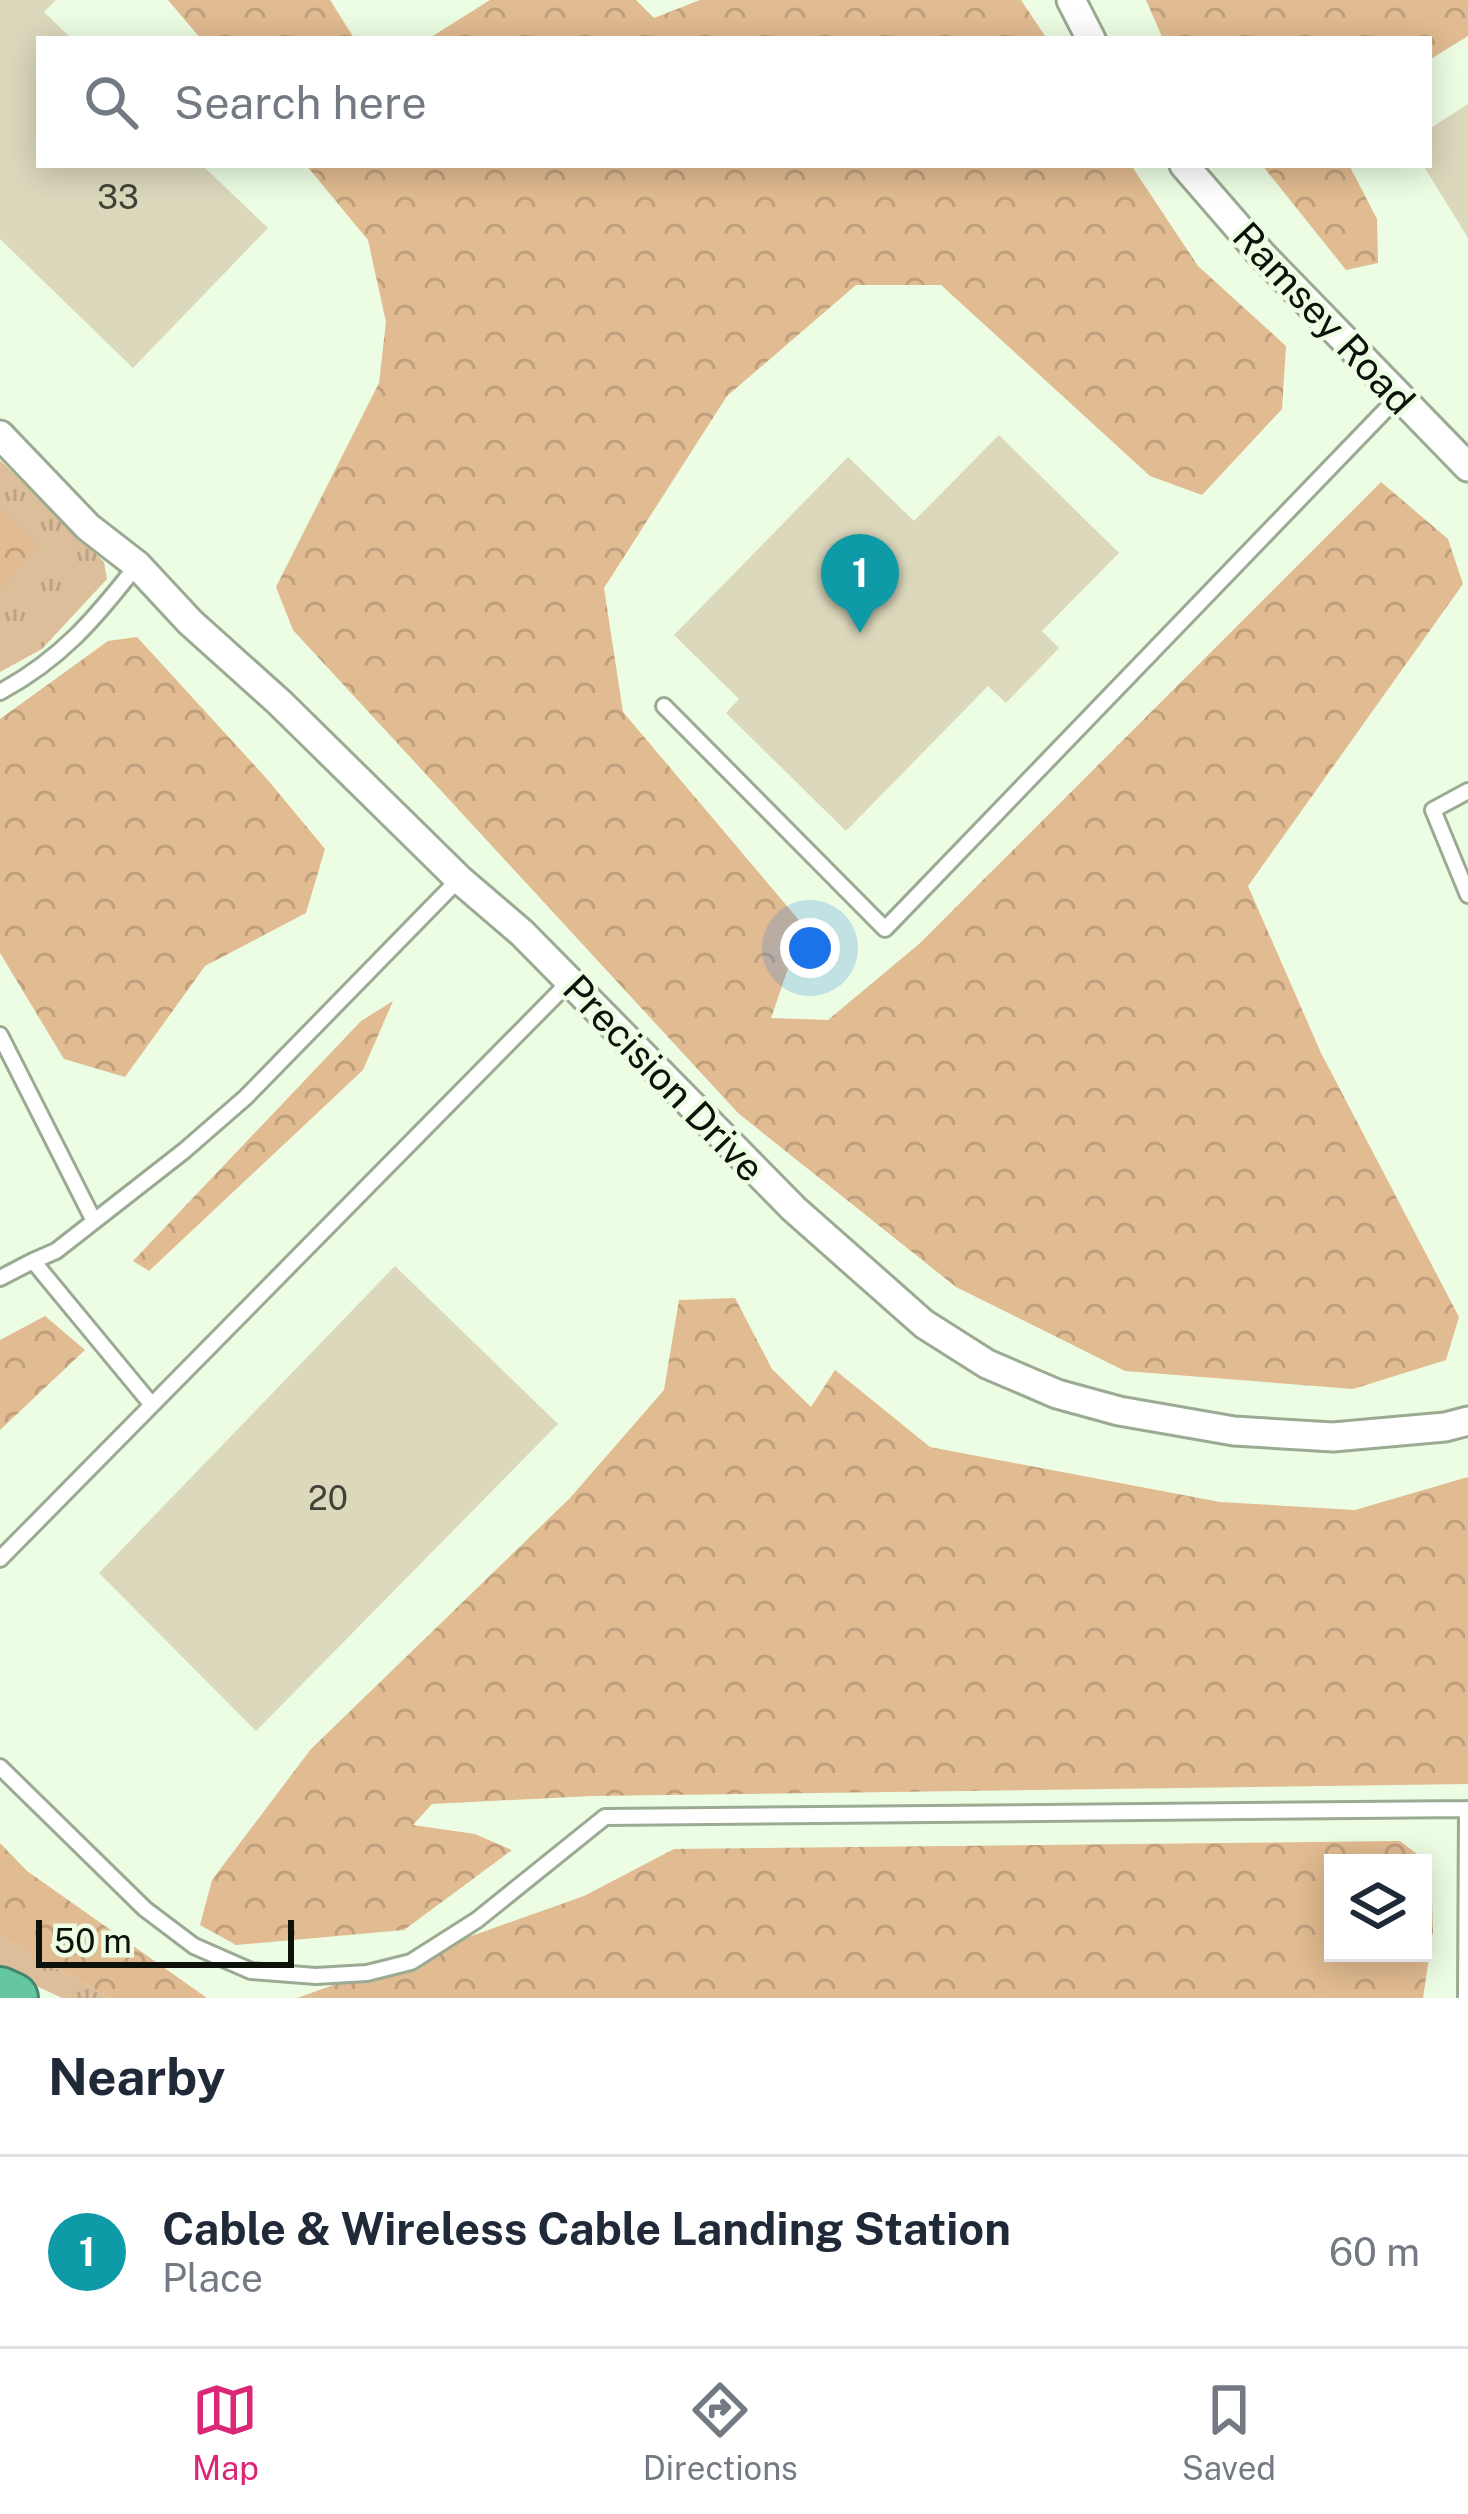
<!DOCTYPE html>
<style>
body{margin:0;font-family:"Public Sans",sans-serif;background:#f6f6f7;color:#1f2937}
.controls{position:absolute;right:36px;bottom:36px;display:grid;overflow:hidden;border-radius:0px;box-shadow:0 6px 30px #0003}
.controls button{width:108px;height:108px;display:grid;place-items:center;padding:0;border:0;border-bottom:3px solid #e0e1e3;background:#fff;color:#1f2937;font:60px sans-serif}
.scale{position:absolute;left:36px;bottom:30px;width:258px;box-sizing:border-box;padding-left:12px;border:6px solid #0c1109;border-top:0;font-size:33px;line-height:42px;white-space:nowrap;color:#0c1109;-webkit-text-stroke:9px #ecfde3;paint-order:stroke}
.you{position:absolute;left:810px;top:948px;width:42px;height:42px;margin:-30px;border:9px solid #fff;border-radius:50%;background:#1a73e8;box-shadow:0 0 0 18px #1a73e833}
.badge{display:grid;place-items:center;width:78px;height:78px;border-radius:50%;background:#db2777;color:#fff;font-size:39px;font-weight:700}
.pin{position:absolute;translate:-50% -99px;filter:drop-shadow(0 3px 6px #0008)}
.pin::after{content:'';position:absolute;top:63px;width:42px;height:36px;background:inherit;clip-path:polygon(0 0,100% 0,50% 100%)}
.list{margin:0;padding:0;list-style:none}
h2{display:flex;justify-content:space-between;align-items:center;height:156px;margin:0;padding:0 48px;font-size:51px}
h2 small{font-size:39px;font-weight:400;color:#747a83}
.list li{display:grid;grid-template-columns:78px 1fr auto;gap:36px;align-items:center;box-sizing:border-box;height:192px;padding:0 48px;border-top:3px solid #e0e1e3}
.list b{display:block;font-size:45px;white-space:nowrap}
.list p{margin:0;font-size:39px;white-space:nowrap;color:#747a83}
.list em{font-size:39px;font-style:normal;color:#747a83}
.icon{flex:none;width:66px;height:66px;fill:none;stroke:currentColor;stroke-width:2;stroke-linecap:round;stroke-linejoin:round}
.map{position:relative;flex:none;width:1468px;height:1998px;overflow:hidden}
.search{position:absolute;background:#fff;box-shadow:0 6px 30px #0003;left:36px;right:36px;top:36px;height:132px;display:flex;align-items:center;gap:30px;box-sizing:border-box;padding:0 42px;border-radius:0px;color:#747a83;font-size:45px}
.sheet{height:348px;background:#fff}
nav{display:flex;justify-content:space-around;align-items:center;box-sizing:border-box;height:168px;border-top:3px solid #e0e1e3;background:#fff;font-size:33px;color:#747a83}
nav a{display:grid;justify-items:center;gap:6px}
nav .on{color:#db2777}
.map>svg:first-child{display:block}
.grass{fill:url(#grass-tufts)}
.forest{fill:url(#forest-crowns);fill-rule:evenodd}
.building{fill:#dbd8bc}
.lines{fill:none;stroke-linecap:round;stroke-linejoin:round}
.service-casing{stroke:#9baa92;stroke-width:20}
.minor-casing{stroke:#9baa92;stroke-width:33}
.motorway-casing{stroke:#45876c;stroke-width:54}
.service{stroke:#fff;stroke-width:14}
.minor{stroke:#fff;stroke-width:27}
.motorway{stroke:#64c7a2;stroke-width:48}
.labels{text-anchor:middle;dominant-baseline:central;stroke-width:9;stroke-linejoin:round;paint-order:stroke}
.number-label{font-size:33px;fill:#404336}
.street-label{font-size:39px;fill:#0c1109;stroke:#ecfde3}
</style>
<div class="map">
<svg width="1468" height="1998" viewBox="0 0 1468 1998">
<defs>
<pattern id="grass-tufts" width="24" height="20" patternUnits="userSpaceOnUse" patternTransform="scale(3)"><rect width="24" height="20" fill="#ddbe9b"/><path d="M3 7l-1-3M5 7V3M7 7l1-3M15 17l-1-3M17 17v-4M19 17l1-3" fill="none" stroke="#bca284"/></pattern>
<pattern id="forest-crowns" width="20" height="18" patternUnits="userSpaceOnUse" patternTransform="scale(3)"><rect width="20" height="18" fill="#e1bb91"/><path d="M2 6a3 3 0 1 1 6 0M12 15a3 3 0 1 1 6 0" fill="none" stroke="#c0a07c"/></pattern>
</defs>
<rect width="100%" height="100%" fill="#ecfde3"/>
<path class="grass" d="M0 460 104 562 107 579 42 649 0 672Z
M0 1937 110 1998H62L0 1969Z"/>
<path class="forest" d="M168 0H330L354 38 381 39H201Z
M490 0H636L654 18 700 0H1021L1047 39H428Z
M1146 0H1468V36L1429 60V39H1163Z
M306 165H1131L1198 266 1286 346 1282 409 1202 495 1150 476 941 285H856L727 396 604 588 623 712 803 925 771 1018 828 1020 919 944 1381 482 1448 539 1463 584 1248 886 1321 1053 1459 1317 1446 1360 1353 1389 1125 1371 956 1287 738 1113 293 630 276 587 379 383 386 322 368 240Z
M1262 165H1349L1377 219 1378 263 1346 270Z
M0 508 38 545 0 590Z
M137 637 267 779 325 849 306 913 205 966 125 1077 64 1059 0 953V719L108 641Z
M393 1001 363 1070 149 1271 133 1261 361 1021Z
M735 1298 772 1369 811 1407 835 1370 930 1447 1220 1502 1355 1510 1468 1477V1784L591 1796 432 1804 413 1825 475 1834 512 1850 404 1930 236 1945 200 1925 212 1880 311 1749 570 1498 664 1390 679 1300Z
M45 1316 85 1350 0 1430V1340Z
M1400 1841 1431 1865 1433 1931 1423 1998H297L584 1896 674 1849ZM1333 1863H1423V1953H1333Z
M0 1843 27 1871 207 1998H110L0 1937Z"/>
<path class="building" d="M0 0H56L44 12 72 39H39V165H202L268 228 133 368 0 239Z
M1468 104V238L1423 165H1429V129Z
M999 435 1119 553 1042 631 1059 648 1006 703 988 686 846 831 726 713 739 699 674 635 848 457 914 521Z
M395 1266 558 1424 256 1731 99 1573Z"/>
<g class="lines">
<defs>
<path id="service" d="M0 692C61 659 95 619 137 565
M664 706 885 929 1398 397
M1468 791 1433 810 1468 895
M0 1035 94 1221
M33 1261 56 1251 184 1151 246 1097 459 879
M0 1278 33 1261 152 1405
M0 1559 570 981
M0 1767 145 1909 194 1946 251 1971 316 1976 367 1973 411 1962 477 1920 605 1817 1468 1809
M1466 1998 1467 1809"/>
<path id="minor" d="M1071 0 1091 39
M1184 165 1262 255 1468 467
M0 435 88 527 137 565 190 622 279 702 459 879 522 933 794 1209 924 1324 987 1364 1057 1394 1119 1411 1234 1431 1333 1437 1445 1427 1468 1421"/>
<path id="motorway" d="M0 1992 13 1998"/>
</defs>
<use href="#service" class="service-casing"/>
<use href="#minor" class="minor-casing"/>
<use href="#motorway" class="motorway-casing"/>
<use href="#service" class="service"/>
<use href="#minor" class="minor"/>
<use href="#motorway" class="motorway"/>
</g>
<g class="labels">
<g class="number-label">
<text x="118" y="197">33</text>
<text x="328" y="1498">20</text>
</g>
<g class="street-label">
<text transform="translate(1324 318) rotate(47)">Ramsey Road</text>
<text transform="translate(664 1078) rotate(46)">Precision Drive</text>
</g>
</g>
</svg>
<div class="controls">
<button><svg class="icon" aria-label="layers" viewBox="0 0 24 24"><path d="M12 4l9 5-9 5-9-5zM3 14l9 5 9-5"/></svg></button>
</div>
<div class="scale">50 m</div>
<div class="you"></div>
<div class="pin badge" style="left:860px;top:633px;background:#0f9aa8">1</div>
<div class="search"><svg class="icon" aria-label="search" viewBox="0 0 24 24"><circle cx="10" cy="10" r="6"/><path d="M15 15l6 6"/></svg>Search here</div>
</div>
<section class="sheet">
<h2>Nearby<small></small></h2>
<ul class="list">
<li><span class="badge" style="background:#0f9aa8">1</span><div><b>Cable &amp; Wireless Cable Landing Station</b><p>Place</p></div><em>60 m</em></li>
</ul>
</section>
<nav>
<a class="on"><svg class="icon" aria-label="map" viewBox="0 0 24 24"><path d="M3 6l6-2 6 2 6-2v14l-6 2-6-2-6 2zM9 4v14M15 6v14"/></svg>Map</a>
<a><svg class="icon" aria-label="directions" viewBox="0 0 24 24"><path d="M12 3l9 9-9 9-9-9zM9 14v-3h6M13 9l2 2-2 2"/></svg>Directions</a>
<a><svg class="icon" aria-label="saved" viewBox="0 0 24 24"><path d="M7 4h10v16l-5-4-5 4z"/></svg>Saved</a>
</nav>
